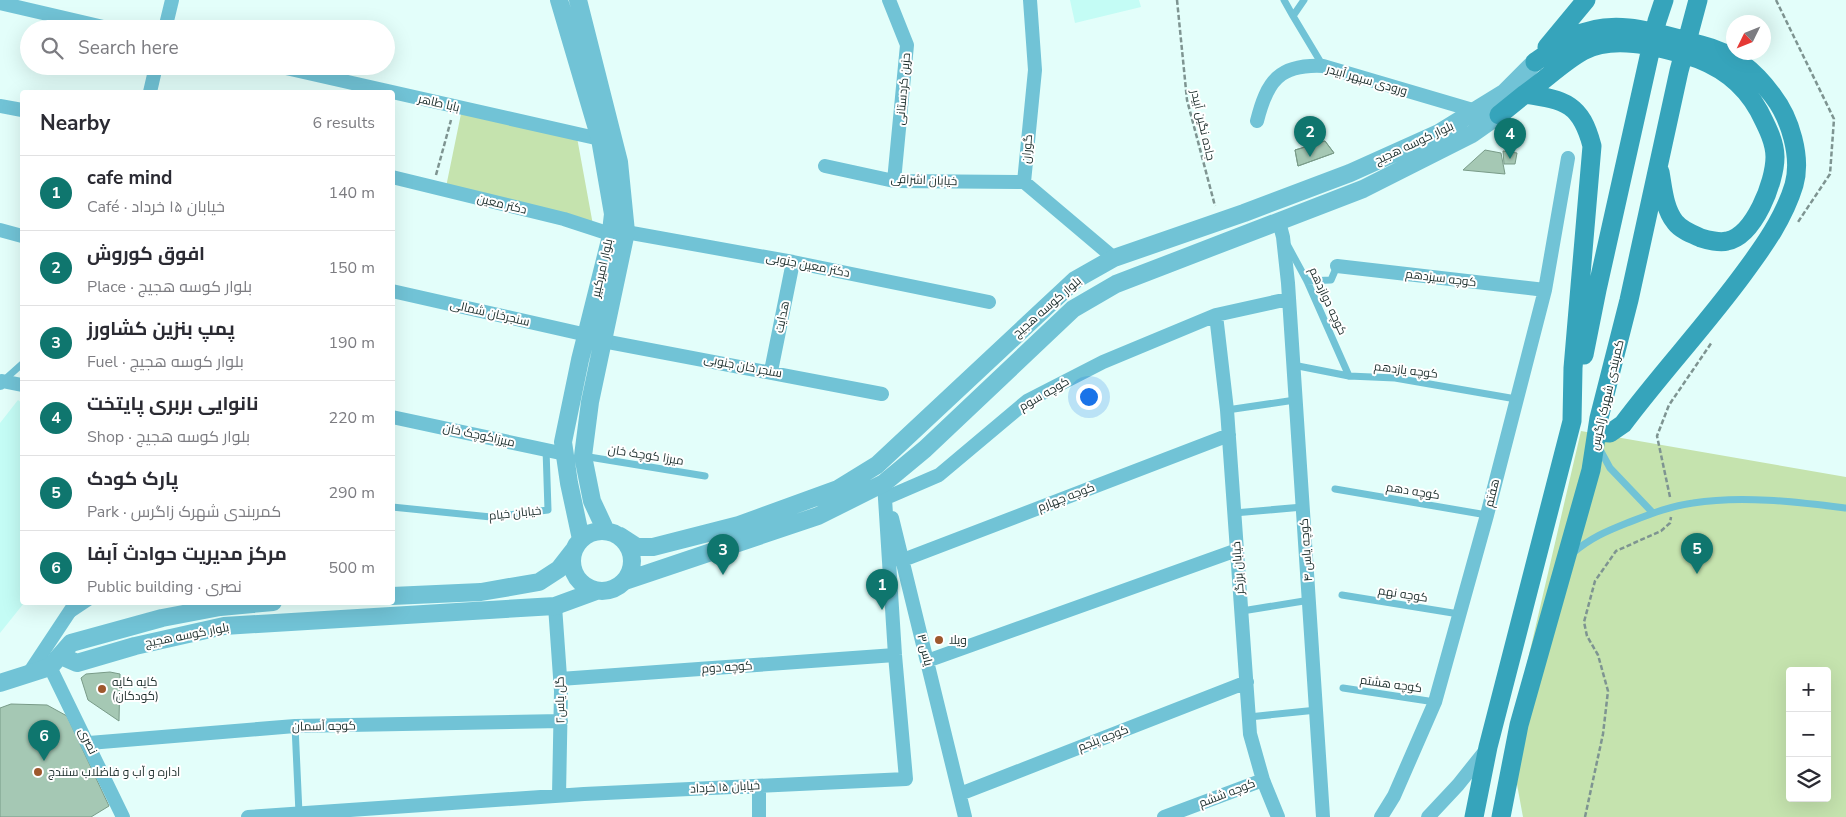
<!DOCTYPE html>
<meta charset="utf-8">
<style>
body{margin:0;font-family:"Nunito Sans",Cairo,sans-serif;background:#f7f7f7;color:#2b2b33}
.controls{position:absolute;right:15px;bottom:15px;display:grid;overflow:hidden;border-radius:5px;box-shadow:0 5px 20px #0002}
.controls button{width:45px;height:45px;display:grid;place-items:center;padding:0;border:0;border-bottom:1px solid #e1e1e2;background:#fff;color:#2b2b33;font:25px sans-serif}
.compass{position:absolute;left:1726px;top:15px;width:45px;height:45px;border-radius:50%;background:#fff;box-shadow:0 5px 20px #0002;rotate:227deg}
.you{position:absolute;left:1088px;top:396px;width:18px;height:18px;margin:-12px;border:4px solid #fff;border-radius:50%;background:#1a73e8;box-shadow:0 0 0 8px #1a73e833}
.badge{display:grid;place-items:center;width:32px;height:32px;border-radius:50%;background:#0f766e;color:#fff;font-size:16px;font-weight:700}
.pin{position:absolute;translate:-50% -41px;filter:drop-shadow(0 1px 2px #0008)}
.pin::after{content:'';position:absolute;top:26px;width:18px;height:15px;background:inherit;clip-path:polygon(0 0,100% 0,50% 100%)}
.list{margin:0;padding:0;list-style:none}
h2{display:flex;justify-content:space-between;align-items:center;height:65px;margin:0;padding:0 20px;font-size:21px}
h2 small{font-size:16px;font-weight:400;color:#7c7c81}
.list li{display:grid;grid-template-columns:32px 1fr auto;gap:15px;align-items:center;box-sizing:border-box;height:75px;padding:0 20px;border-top:1px solid #e1e1e2}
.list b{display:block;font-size:19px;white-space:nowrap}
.list p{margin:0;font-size:16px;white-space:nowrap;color:#7c7c81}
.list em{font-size:16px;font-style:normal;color:#7c7c81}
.icon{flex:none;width:28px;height:28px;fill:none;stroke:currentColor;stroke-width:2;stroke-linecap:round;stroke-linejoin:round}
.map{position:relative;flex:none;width:1846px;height:817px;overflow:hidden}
.search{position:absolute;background:#fff;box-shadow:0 5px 20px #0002;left:20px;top:20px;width:375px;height:55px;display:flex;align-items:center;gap:12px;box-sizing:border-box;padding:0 18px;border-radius:28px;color:#7c7c81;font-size:19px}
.panel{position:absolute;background:#fff;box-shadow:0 5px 20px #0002;left:20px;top:90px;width:375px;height:515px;border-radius:5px}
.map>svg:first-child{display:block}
.built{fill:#c4fcf5}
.green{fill:#c5e3ae;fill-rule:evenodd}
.building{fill:#a5c8b4;stroke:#799b88}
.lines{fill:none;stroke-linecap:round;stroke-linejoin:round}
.path{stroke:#7e9491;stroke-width:2.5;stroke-dasharray:5 2.5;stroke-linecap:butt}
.service{stroke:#71c3d6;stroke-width:7}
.minor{stroke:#71c3d6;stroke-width:14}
.tertiary{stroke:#71c3d6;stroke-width:18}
.secondary{stroke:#36a4bb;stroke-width:19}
.poi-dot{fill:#9e582d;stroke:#fff;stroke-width:2}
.labels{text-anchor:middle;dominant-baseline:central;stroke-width:4;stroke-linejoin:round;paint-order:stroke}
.street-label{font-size:12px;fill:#1a2c2a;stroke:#fff}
.poi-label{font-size:12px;fill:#1a2c2a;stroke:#fff;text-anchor:start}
</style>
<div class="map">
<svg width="1846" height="817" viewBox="0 0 1846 817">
<rect width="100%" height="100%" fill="#e3fefa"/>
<path class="built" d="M1070 0H1139L1141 7 1075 23Z
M18 400 22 403V602L24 603 0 633V423Z"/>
<path class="green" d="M463 104 576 132 593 225 446 187Z
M1581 431 1846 477V817H1523L1509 741ZM1790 671H1827V798H1790Z"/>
<path class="building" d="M1325 141 1334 153 1298 166 1295 150Z
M1325 141 1334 153 1298 166 1295 150Z
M1485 150 1501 153 1505 174 1463 170Z
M1503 151 1517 153 1515 164H1504Z
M110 672 120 674 119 721 88 700 81 678 86 674Z
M11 704 47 705 67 716 109 806 91 817H0V708Z"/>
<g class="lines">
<path class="path" d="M1177 0 1187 100 1215 206
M1776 0 1834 119 1830 174 1798 222
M436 175 451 120
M1670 497 1657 436 1669 405 1712 342
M1585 817 1603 734 1608 691 1598 655 1587 636 1584 622 1595 581 1616 551 1661 531 1670 523 1671 517"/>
<path class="service" d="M1284 0 1293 16
M1304 0 1293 16 1323 66
M1288 246 1307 281 1349 376
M1307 281 1331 280 1337 266
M1293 365 1349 376 1395 378 1516 399
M3 381 22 364
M1227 410 1295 400
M1598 446 1610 468 1653 513
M583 456 705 476
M1335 489 1487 515
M392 507 491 517 548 510 546 449
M1234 513 1303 507
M1573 553C1590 538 1607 531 1627 523 1648 515 1670 506 1693 503 1742 495 1797 502 1846 508
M1342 595 1459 614
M1242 611 1310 600
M72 614 90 602
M1343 688 1435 702
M1249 717 1317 710
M295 726 299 813"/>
<path class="minor" d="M889 0 907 45 894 181
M1030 0 1035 70 1024 182 1114 258
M0 3 112 29
M165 29 172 0
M277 66 600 139
M150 92 156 66
M0 106 22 110
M1257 121C1267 81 1279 64 1323 66L1476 111
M825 166 894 181 1024 182
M392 177 564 219 610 234
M1279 222 1283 237 1288 283 1323 817
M0 230 22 236
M626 232 793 262 989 302
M1337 266 1545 290
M392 291 587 335
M1216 315 1227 410 1250 734 1263 780 1278 817
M603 341 882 394
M771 371 793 262
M0 383 2 381 22 385
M392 417 565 454
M888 497 939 475 1027 401 1103 362 1216 315 1288 299
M892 518 965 817
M903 560 1229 435
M555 606 561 691 559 795
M927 661 1237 550
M50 667 123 817
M29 673 76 602
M560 679 895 655
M89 743 295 726 561 721
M960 794 1247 682
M248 817 584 794 906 779 895 655 884 483
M759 817V786
M1164 817 1263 780
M1381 817 1394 796 1435 702 1487 515 1545 290 1568 158
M1428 817 1458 785 1486 750"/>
<path class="tertiary" d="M559 0 600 139 613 214 610 240 580 360 563 442 569 483 581 539
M578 0 619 162 626 232 590 402 583 456 592 501 606 531
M572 561a30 30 0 1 1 60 0a30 30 0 1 1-60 0Z
M620 536 637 547H653L739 525 838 489 877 465 1075 280 1114 258 1244 213 1350 173 1439 133 1504 93 1535 62
M625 581 818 516 884 483 925 449 1073 309 1116 284 1363 189 1472 134 1499 115
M392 596 481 592 539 582 559 569 573 551
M61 656 77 663 135 646 224 626 555 606 596 591
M0 683 50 667 71 643 162 618 220 607 273 602"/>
<path class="secondary" d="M1547 47 1586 0
M1535 62C1547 54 1560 44 1573 37 1614 16 1660 34 1701 45 1733 53 1754 70 1773 96 1790 118 1802 157 1794 185 1784 218 1764 246 1744 273 1706 325 1662 372 1623 424L1610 433 1597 432
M1525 94C1544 81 1563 62 1583 51 1613 35 1655 46 1686 55 1717 64 1743 82 1759 111 1766 125 1775 141 1775 157 1775 182 1754 236 1727 241 1720 243 1707 240 1701 238 1692 234 1681 230 1675 222 1664 208 1663 188 1660 172
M1584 355 1597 290 1657 21 1664 0
M1474 817 1488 747 1572 421 1573 368 1592 146C1581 104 1566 100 1525 94L1499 115
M1501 817 1519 725 1591 470 1599 418 1629 300 1679 71 1698 0"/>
</g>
<g class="poi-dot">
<circle cx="939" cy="640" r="5"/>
<circle cx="102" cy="689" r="5"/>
<circle cx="38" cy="772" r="5"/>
</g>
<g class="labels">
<g class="street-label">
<text transform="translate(1367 80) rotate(16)">ورودی سپهر آبیدر</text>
<text transform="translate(903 89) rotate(-85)">حزین کردستانی</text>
<text transform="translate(439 103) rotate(13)">بابا طاهر</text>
<text transform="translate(1203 125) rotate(77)">جاده نگین آبیدر</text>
<text transform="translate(1414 143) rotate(-25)">بلوار کوسه هجیج</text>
<text transform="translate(1027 149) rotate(-85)">گوران</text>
<text transform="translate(924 180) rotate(2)">خیابان اشراقی</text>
<text transform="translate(502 204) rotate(14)">دکتر معین</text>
<text transform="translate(808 265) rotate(11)">دکتر معین جنوبی</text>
<text transform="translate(602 268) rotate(-77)">بلوار امیرکبیر</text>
<text transform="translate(1441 278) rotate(7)">کوچه سیزدهم</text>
<text transform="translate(1328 301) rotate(65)">کوچه دوازدهم</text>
<text transform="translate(1047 307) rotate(-41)">بلوار کوسه هجیج</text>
<text transform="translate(490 313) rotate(13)">سنجرخان شمالی</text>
<text transform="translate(782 317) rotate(-79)">هدایت</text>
<text transform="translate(743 366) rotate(11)">سنجر خان جنوبی</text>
<text transform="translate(1406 370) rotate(7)">کوچه یازدهم</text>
<text transform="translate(1044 394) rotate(-30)">کوچه سوم</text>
<text transform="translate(1607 395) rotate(-77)">کمربندی شهرک زاگرس</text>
<text transform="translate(479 435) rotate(12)">میرزاکوچک خان</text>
<text transform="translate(646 455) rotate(9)">میرزا کوچک خان</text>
<text transform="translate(1413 491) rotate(9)">کوچه دهم</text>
<text transform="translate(1492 493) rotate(-76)">هفتم</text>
<text transform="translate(1066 497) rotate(-21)">کوچه چهارم</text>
<text transform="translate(515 513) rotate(-6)">خیابان خیام</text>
<text transform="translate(1306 550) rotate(-94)">کوچه یاس ۴</text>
<text transform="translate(1238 568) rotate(-94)">خیابان برزگر</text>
<text transform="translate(1403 594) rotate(9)">کوچه نهم</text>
<text transform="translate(187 635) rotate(-11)">بلوار کوسه هجیج</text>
<text transform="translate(925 650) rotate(76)">یاس ۳</text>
<text transform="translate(727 667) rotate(-4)">کوچه دوم</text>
<text transform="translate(1391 684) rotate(8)">کوچه هشتم</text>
<text transform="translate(560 700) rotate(-91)">گل یاس۲</text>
<text transform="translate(324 726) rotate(-1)">کوچه آسمان</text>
<text transform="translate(1103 738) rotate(-21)">کوچه پنجم</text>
<text transform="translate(88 741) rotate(64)">نصری</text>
<text transform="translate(725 787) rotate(-3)">خیابان ۱۵ خرداد</text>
<text transform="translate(1227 793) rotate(-21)">کوچه ششم</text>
</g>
<g class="poi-label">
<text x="949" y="640">ویلا</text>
<text x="112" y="682">کایه کایه<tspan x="112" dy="14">(کودکان)</tspan></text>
<text x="48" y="772">اداره و آب و فاضلاب سنندج</text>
</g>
</g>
</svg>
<div class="controls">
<button>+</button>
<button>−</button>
<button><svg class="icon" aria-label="layers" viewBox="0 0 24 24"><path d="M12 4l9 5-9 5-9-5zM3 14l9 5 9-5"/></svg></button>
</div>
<svg class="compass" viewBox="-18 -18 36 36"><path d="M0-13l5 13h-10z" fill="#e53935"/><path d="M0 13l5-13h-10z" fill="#7c7c81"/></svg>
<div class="you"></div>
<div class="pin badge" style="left:882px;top:610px">1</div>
<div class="pin badge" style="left:1310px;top:157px">2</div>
<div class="pin badge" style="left:723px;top:575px">3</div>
<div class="pin badge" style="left:1510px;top:159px">4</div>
<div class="pin badge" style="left:1697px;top:574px">5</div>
<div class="pin badge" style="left:44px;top:761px">6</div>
<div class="search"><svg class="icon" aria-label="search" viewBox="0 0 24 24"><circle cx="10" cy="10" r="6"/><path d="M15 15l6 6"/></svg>Search here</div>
<section class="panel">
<h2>Nearby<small>6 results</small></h2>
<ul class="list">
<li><span class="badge">1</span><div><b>cafe mind</b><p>Café · خیابان ۱۵ خرداد</p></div><em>140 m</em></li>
<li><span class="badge">2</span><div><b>افوق کوروش</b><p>Place · بلوار کوسه هجیج</p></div><em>150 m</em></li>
<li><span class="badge">3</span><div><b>پمپ بنزین کشاورز</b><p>Fuel · بلوار کوسه هجیج</p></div><em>190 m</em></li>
<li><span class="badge">4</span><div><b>نانوایی بربری پایتخت</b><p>Shop · بلوار کوسه هجیج</p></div><em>220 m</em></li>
<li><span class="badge">5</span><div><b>پارک کودک</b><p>Park · کمربندی شهرک زاگرس</p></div><em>290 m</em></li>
<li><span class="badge">6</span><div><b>مرکز مدیریت حوادث آبفا</b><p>Public building · نصری</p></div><em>500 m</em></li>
</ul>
</section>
</div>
